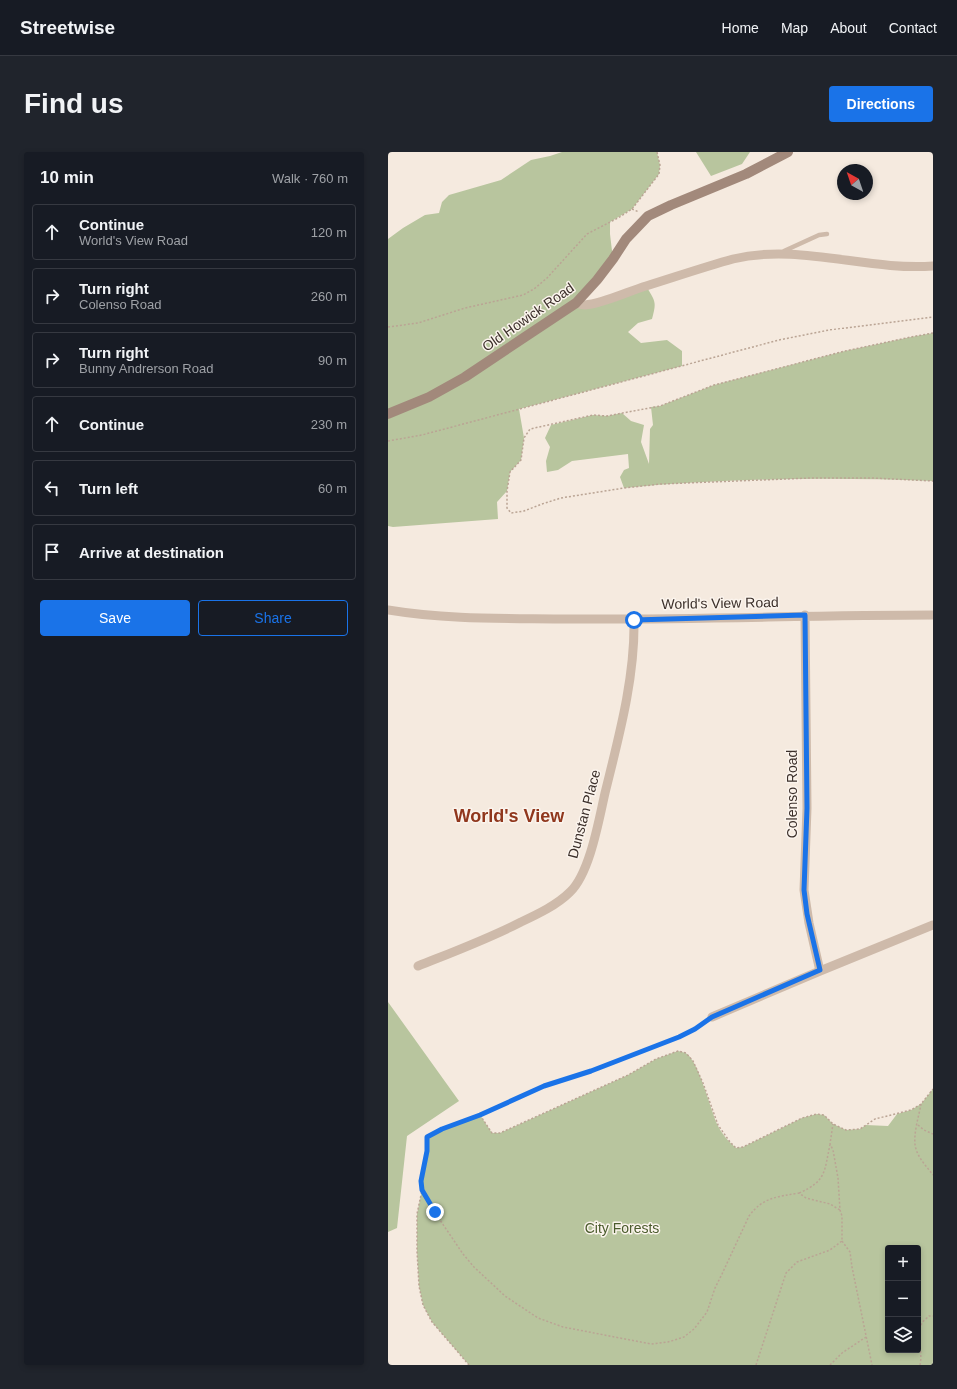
<!DOCTYPE html>
<meta charset="utf-8">
<style>
body{margin:0;font-family:Arial,sans-serif;background:#20242c;color:#f1f3f6}
.controls{position:absolute;right:12px;bottom:12px;display:grid;overflow:hidden;border-radius:4px;box-shadow:0 2px 6px #0003}
.controls button{width:36px;height:36px;display:grid;place-items:center;padding:0;border:0;border-bottom:1px solid #363941;background:#171b24;color:#f1f3f6;font:20px sans-serif}
.compass{position:absolute;left:449px;top:12px;width:36px;height:36px;border-radius:50%;background:#171b24;box-shadow:0 2px 6px #0003;rotate:320deg}
.stop{position:absolute;width:12px;height:12px;margin:-9px;border:3px solid #1a73e8;border-radius:50%;background:#fff}
.stop.end{background:#1a73e8;border-color:#fff;box-shadow:0 1px 4px #0008}
.list{margin:0;padding:0;list-style:none}
h2{display:flex;justify-content:space-between;align-items:center;height:52px;margin:0;padding:0 16px;font-size:17px}
h2 small{font-size:13px;font-weight:400;color:#9ea1a6}
.list li{display:grid;grid-template-columns:26px 1fr auto;gap:12px;align-items:center;box-sizing:border-box;height:56px;margin:0 8px 8px;padding:0 8px;border:1px solid #363941;border-radius:4px}
.list b{display:block;font-size:15px;white-space:nowrap}
.list p{margin:0;font-size:13px;white-space:nowrap;color:#9ea1a6}
.list em{font-size:13px;font-style:normal;color:#9ea1a6}
.actions{display:flex;gap:8px;padding:12px 16px}
.actions a{flex:1;padding:9px 0;border:1px solid #1a73e8;border-radius:4px;text-align:center;font-size:14px;color:#1a73e8}
.actions .main{background:#1a73e8;color:#fff}
.icon{flex:none;width:22px;height:22px;fill:none;stroke:currentColor;stroke-width:2;stroke-linecap:round;stroke-linejoin:round}
.map{position:relative;flex:none;width:545px;height:1213px;overflow:hidden;border-radius:4px}
header{display:flex;align-items:center;gap:24px;box-sizing:border-box;height:56px;padding:0 20px;background:#171b24;border-bottom:1px solid #363941}
header strong{font-size:19px}
nav{display:flex;gap:22px;margin-inline-start:auto;font-size:14px}
.intro{display:flex;align-items:center;justify-content:space-between;box-sizing:border-box;height:96px;padding:0 24px}
h1{margin:0;font-size:28px}
.button{padding:10px 18px;border-radius:4px;background:#1a73e8;color:#fff;font-size:14px;font-weight:700}
main{display:flex;gap:24px;padding:0 24px}
aside{flex:1;background:#171b24;border-radius:4px;box-shadow:0 2px 6px #0003}
.map>svg:first-child{display:block}
.green{fill:#b8c59e;fill-rule:evenodd}
.lines{fill:none;stroke-linecap:round;stroke-linejoin:round}
.path{stroke:#baa494;stroke-width:1.5;stroke-dasharray:2 2;stroke-linecap:butt}
.service{stroke:#cebaaa;stroke-width:4.5}
.minor{stroke:#cebaaa;stroke-width:9}
.secondary{stroke:#a2897b;stroke-width:10}
.route{stroke:#1a73e8;stroke-width:5}
.labels{text-anchor:middle;dominant-baseline:central;stroke-width:3;stroke-linejoin:round;paint-order:stroke}
.street-label{font-size:14px;fill:#3b2f2a;stroke:#fbf4ed}
.park-label{font-size:14px;fill:#4a5b2c;stroke:#fbf4ed}
.district-label{font-size:18px;font-weight:bold;fill:#90371d;stroke:#fbf4ed}
</style>
<header>
<strong>Streetwise</strong>
<nav><a>Home</a><a>Map</a><a>About</a><a>Contact</a></nav>
</header>
<div class="intro"><h1>Find us</h1><a class="button">Directions</a></div>
<main>
<aside>
<h2>10 min<small>Walk · 760 m</small></h2>
<ul class="list">
<li><svg class="icon" aria-label="ahead" viewBox="0 0 24 24"><path d="M12 20V5M6 11l6-6 6 6"/></svg><div><b>Continue</b><p>World's View Road</p></div><em>120 m</em></li>
<li><svg class="icon" aria-label="right" viewBox="0 0 24 24"><path d="M7 20v-9h11M14 6l5 5-5 5"/></svg><div><b>Turn right</b><p>Colenso Road</p></div><em>260 m</em></li>
<li><svg class="icon" aria-label="right" viewBox="0 0 24 24"><path d="M7 20v-9h11M14 6l5 5-5 5"/></svg><div><b>Turn right</b><p>Bunny Andrerson Road</p></div><em>90 m</em></li>
<li><svg class="icon" aria-label="ahead" viewBox="0 0 24 24"><path d="M12 20V5M6 11l6-6 6 6"/></svg><div><b>Continue</b></div><em>230 m</em></li>
<li><svg class="icon" aria-label="left" viewBox="0 0 24 24"><path d="M17 20v-9H6M10 6l-5 5 5 5"/></svg><div><b>Turn left</b></div><em>60 m</em></li>
<li><svg class="icon" aria-label="arrive" viewBox="0 0 24 24"><path d="M6 21V4h12l-3 4 3 4H6"/></svg><div><b>Arrive at destination</b></div></li>
</ul>
<div class="actions"><a class="main">Save</a><a>Share</a></div>
</aside>
<div class="map">
<svg width="545" height="1213" viewBox="0 0 545 1213">
<rect width="100%" height="100%" fill="#f5eadf"/>
<path class="green" d="M174 0H269L272 13 271 22 244 57 222 70V82L225 107 189 151 196 153 258 134C267 149 269 149 264 167L250 171 240 180 253 191 279 188 294 199V214L131 257 136 286 133 308 122 320 119 339 109 350 110 367 5 375 0 374V87L15 76 37 63 51 61 54 50 61 43 113 28 143 8 162 4Z
M308 0H362L354 12 323 24Z
M545 181V329C442 325 339 326 236 336L232 325 236 318 241 316 240 302 184 309 170 318 159 320 158 309 162 295 157 286 163 273 205 263 219 264 234 261 243 269 256 273 253 290 261 312 262 277 265 273 263 255 272 254 326 233 457 199 523 185Z
M0 850 71 949 19 984 9 1076 0 1080Z
M290 899C293 900 297 900 299 902 311 911 322 956 329 972 333 981 341 990 348 996L355 995 414 966 429 962 436 963 445 972 458 978 472 977 478 973 500 974 509 962 523 958 533 952 545 937V1213H81L44 1170 35 1153 31 1134 29 1099V1062L34 1038 33 1029 39 999V985L54 977 92 963 104 981H112L240 923 268 907ZM500 1096H530V1198H500Z"/>
<g class="lines">
<path class="path" d="M244 57 251 60
M0 175 30 171 77 156 135 143 146 137 159 126 199 82 230 66 244 57 271 22 272 13 269 0
M545 181 523 185 457 199 326 233 272 254 219 264 205 263 142 277 136 286 133 308 122 320 119 339V356L123 361 136 359 154 352 173 346 236 336 273 332 423 326H485L545 329
M0 289 34 283 391 188 441 178 545 165
M533 952C531 964 524 985 528 997 531 1007 539 1015 545 1023
M92 963 104 981H112L240 923 268 907 290 899 298 901 305 909 315 931 330 973 342 990 348 996 355 995 414 966 429 962 436 963 445 972 458 978 472 977 487 967 523 958 533 952 545 937
M530 973 536 978 545 982
M34 1038 54 1071 75 1102 86 1115 117 1144 150 1166 175 1175 263 1192 280 1190 296 1185 306 1177 319 1160 327 1136 334 1122 361 1064C375 1045 389 1045 411 1041L418 1046 442 1052 452 1058
M411 1041C439 1029 436 1019 442 993
M454 1089 462 1100 464 1115 484 1213
M81 1213 44 1170 35 1153 31 1134 29 1099V1062L34 1038 33 1029 39 999V985L54 977 92 963 156 934 203 919 291 885 307 877 318 870
M368 1213 398 1121 409 1110 442 1098 454 1089V1064L452 1058 450 1026 445 998 442 992 445 972
M442 1213 454 1201 478 1185
M532 1213C535 1201 528 1182 534 1171 535 1169 539 1166 541 1164H545"/>
<path class="service" d="M396 99 431 83 439 82"/>
<path class="minor" d="M188 151C191 152 194 153 197 153 214 152 241 139 258 134 287 125 316 115 345 107 411 91 479 119 545 114
M0 458C60 468 121 466 181 467 303 468 424 463 545 463
M417 463 419 656 416 738 421 771 432 819
M30 814C65 800 100 787 133 770 150 762 169 753 182 740 202 721 211 667 217 641 231 584 247 526 246 468
M324 865 432 819 545 773"/>
<path class="secondary" d="M0 262 41 245 77 225 188 151 209 128 225 107 238 87 260 64 283 53 358 22 400 0"/>
</g>
<g class="lines">
<path class="route" d="M47 1060 34 1038 33 1029 39 999V985L54 977 92 963 156 934 203 919 291 885 307 877 324 865 432 818 419 762 416 738 419 656 417 463 246 468"/>
</g>
<g class="labels">
<g class="street-label">
<text transform="translate(140 165) rotate(-35)">Old Howick Road</text>
<text transform="translate(332 451) rotate(-1)">World's View Road</text>
<text transform="translate(404 642) rotate(-90)">Colenso Road</text>
<text transform="translate(196 662) rotate(-75)">Dunstan Place</text>
</g>
<g class="park-label">
<text x="234" y="1076">City Forests</text>
</g>
<g class="district-label">
<text x="121" y="664">World's View</text>
</g>
</g>
</svg>
<div class="controls">
<button>+</button>
<button>−</button>
<button><svg class="icon" aria-label="layers" viewBox="0 0 24 24"><path d="M12 4l9 5-9 5-9-5zM3 14l9 5 9-5"/></svg></button>
</div>
<svg class="compass" viewBox="-18 -18 36 36"><path d="M0-13l5 13h-10z" fill="#e53935"/><path d="M0 13l5-13h-10z" fill="#9ea1a6"/></svg>
<div class="stop" style="left:246px;top:468px"></div>
<div class="stop end" style="left:47px;top:1060px"></div>
</div>
</main>
